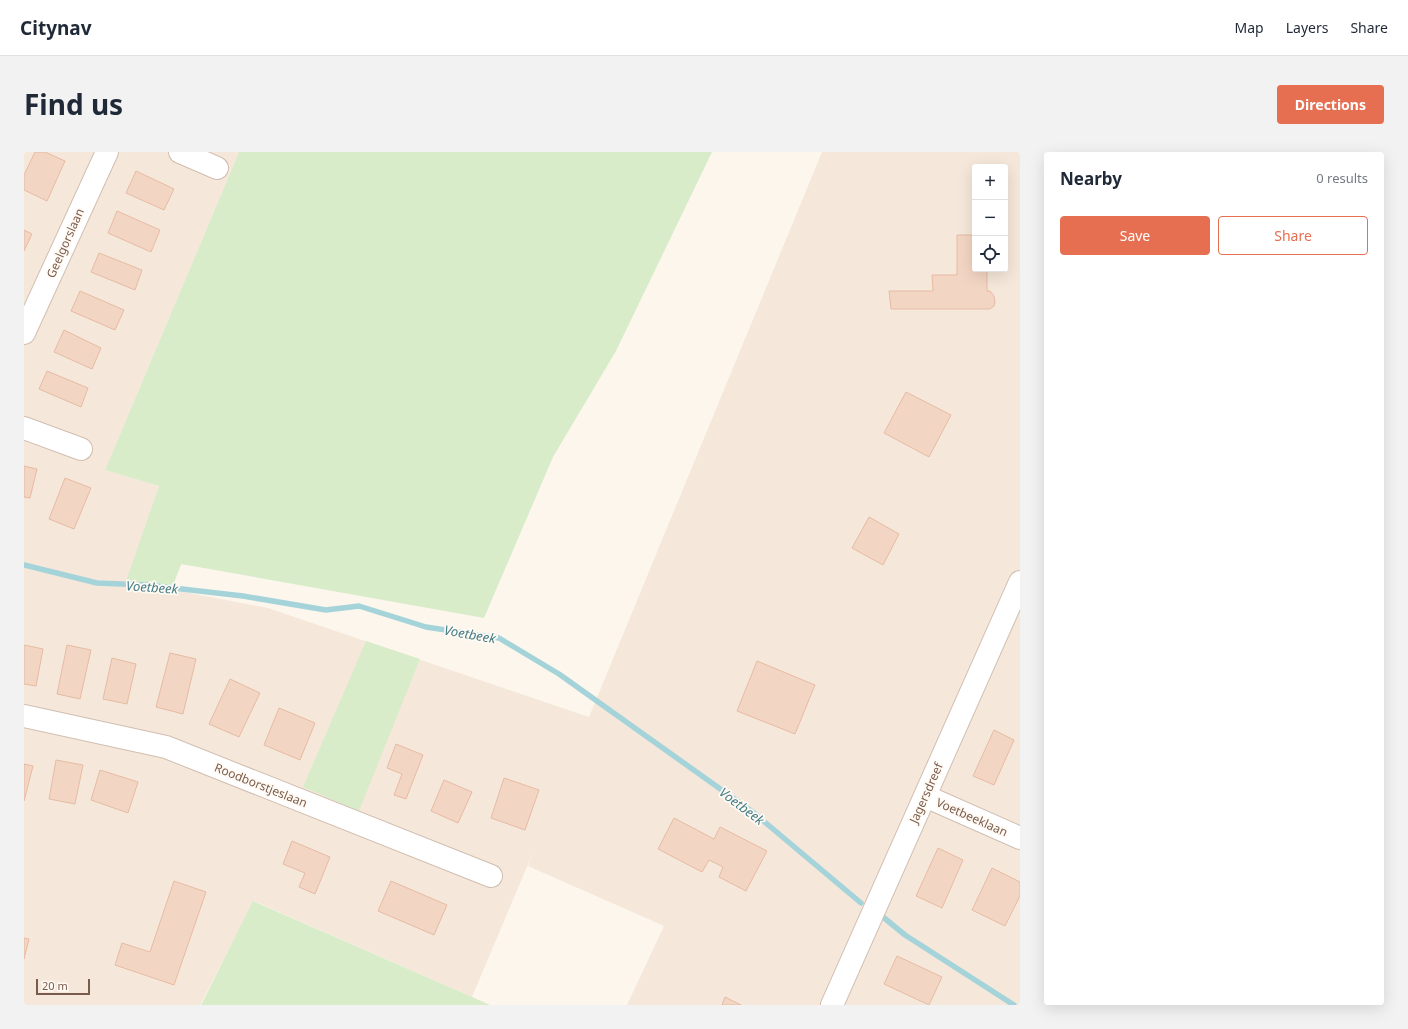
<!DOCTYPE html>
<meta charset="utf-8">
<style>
body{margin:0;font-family:"Noto Sans",sans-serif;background:#f2f2f3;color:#1f2937}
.controls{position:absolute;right:12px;top:12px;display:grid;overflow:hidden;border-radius:4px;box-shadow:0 4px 16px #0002}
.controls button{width:36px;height:36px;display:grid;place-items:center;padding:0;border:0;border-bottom:1px solid #e0e1e3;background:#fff;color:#1f2937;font:20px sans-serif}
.scale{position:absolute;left:12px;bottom:10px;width:54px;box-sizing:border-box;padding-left:4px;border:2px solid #7a5c4d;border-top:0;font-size:11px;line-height:14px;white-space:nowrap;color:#7a5c4d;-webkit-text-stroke:3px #fffaf3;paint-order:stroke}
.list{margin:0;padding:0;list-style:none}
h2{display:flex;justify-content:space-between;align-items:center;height:52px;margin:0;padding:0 16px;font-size:17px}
h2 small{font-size:13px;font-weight:400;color:#747a83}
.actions{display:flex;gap:8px;padding:12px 16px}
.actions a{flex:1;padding:9px 0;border:1px solid #e76f51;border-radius:4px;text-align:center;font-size:14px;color:#e76f51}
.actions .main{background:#e76f51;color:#fff}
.icon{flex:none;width:22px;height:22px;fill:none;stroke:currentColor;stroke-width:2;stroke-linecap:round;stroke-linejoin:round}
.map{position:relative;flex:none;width:996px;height:853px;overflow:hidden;border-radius:4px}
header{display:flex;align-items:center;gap:24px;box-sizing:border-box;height:56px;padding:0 20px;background:#fff;border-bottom:1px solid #e0e1e3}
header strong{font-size:19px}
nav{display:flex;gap:22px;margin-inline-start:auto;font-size:14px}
.intro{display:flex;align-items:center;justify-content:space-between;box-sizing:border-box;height:96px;padding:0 24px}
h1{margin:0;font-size:28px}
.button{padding:10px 18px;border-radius:4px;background:#e76f51;color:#fff;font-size:14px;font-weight:700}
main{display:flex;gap:24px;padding:0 24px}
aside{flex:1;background:#fff;border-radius:4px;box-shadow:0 4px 16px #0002}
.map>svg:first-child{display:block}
.residential{fill:#f5e8da;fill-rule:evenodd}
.green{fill:#d8ecc9}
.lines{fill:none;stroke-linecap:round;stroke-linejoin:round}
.stream{stroke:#a5d3da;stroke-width:5.5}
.building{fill:#f3d5c3;stroke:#e6bba3}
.minor-casing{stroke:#d1beb0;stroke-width:24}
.minor{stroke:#fff;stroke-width:22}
.labels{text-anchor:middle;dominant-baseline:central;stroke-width:3.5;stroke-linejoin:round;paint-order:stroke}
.street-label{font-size:12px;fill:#7a5c4d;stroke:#fffaf3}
.water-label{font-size:13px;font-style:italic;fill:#437c86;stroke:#fffaf3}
</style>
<header>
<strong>Citynav</strong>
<nav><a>Map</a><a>Layers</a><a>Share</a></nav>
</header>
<div class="intro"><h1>Find us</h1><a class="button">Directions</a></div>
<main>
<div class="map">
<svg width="996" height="853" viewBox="0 0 996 853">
<rect width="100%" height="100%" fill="#fdf6ec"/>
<path class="residential" d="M0 0H215L81 318 135 334 103 429 244 456 565 565 798 0H996V853H603L640 774 504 714 510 698 448 845 230 749 176 853H0ZM951 15H981V117H951Z"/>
<path class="green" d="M215 0H688L592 199 529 305 460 466 157 412 190 327 148 436 102 429 135 334 81 318Z
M342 489 396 507 335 659 279 635Z
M229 749 448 845 466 853H177Z"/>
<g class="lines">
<path class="stream" d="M0 413 73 431 123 433 219 444 302 458 335 454 402 475 475 486 535 522 730 661 837 751
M859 765 881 783 990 853"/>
</g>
<path class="building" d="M11 0H21L41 9 23 49 0 38V23Z
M112 19 150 37 140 58 102 41Z
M93 59 136 78 127 100 84 81Z
M0 78 8 82 0 99Z
M933 83H951V117H963V139H966L970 144 971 150 970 154 966 157H867L865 139H909L908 123H933Z
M75 101 118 118 111 138 67 120Z
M56 139 100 158 91 178 47 159Z
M40 178 77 196 68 217 30 200Z
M23 219 64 236 57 255 15 237Z
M882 240 927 263 905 305 860 281Z
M0 314 13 317 6 346 0 345Z
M41 326 67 336 50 377 25 367Z
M845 365 875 382 859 413 828 396Z
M0 493 19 497 12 534 0 532Z
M43 493 67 498 56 547 33 542Z
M146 501 172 507 159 562 132 555Z
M88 506 112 512 103 552 79 547Z
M733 509 791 533 771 582 713 559Z
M206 527 236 541 215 585 185 572Z
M255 556 291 571 276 608 240 593Z
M970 578 990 588 970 633 949 624Z
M372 592 399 603 382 647 370 643 378 622 363 616Z
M32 608 59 613 51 652 25 647Z
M0 612 9 614 0 649Z
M76 618 114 630 104 661 67 648Z
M480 626 515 638 501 678 467 666Z
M420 628 448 640 434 671 407 659Z
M650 666 690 687 696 675 743 699 722 739 695 725 699 715 685 708 678 720 634 697Z
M268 689 306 705 291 742 275 735 281 721 259 712Z
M914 696 939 708 918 756 892 744Z
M968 716 996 730V744L981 774 948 758Z
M150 729 182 740 150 833 91 813 98 791 126 800Z
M367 729 423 753 410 783 354 759Z
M0 786 5 787 0 807Z
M873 804 918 825 905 853 860 832Z
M701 845 717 853H698Z"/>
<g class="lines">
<defs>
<path id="minor" d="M156 0 193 16
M0 181 83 0
M0 276 57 297
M0 564 142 595 467 724
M901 644 996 686
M808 853 996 430"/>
</defs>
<use href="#minor" class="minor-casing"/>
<use href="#minor" class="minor"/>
</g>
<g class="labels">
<g class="street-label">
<text transform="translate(41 91) rotate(-66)">Geelgorslaan</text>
<text transform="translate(237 633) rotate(22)">Roodborstjeslaan</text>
<text transform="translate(902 641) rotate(-66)">Jagersdreef</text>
<text transform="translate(948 665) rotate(24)">Voetbeeklaan</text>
</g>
<g class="water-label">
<text transform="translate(128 435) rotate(4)">Voetbeek</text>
<text transform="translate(446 482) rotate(10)">Voetbeek</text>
<text transform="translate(718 654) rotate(37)">Voetbeek</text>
</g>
</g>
</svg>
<div class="controls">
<button>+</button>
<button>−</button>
<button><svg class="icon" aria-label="locate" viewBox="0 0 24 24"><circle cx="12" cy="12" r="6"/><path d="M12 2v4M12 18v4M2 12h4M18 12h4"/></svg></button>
</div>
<div class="scale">20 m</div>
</div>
<aside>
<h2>Nearby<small>0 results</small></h2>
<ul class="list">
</ul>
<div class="actions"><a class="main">Save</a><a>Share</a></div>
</aside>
</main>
